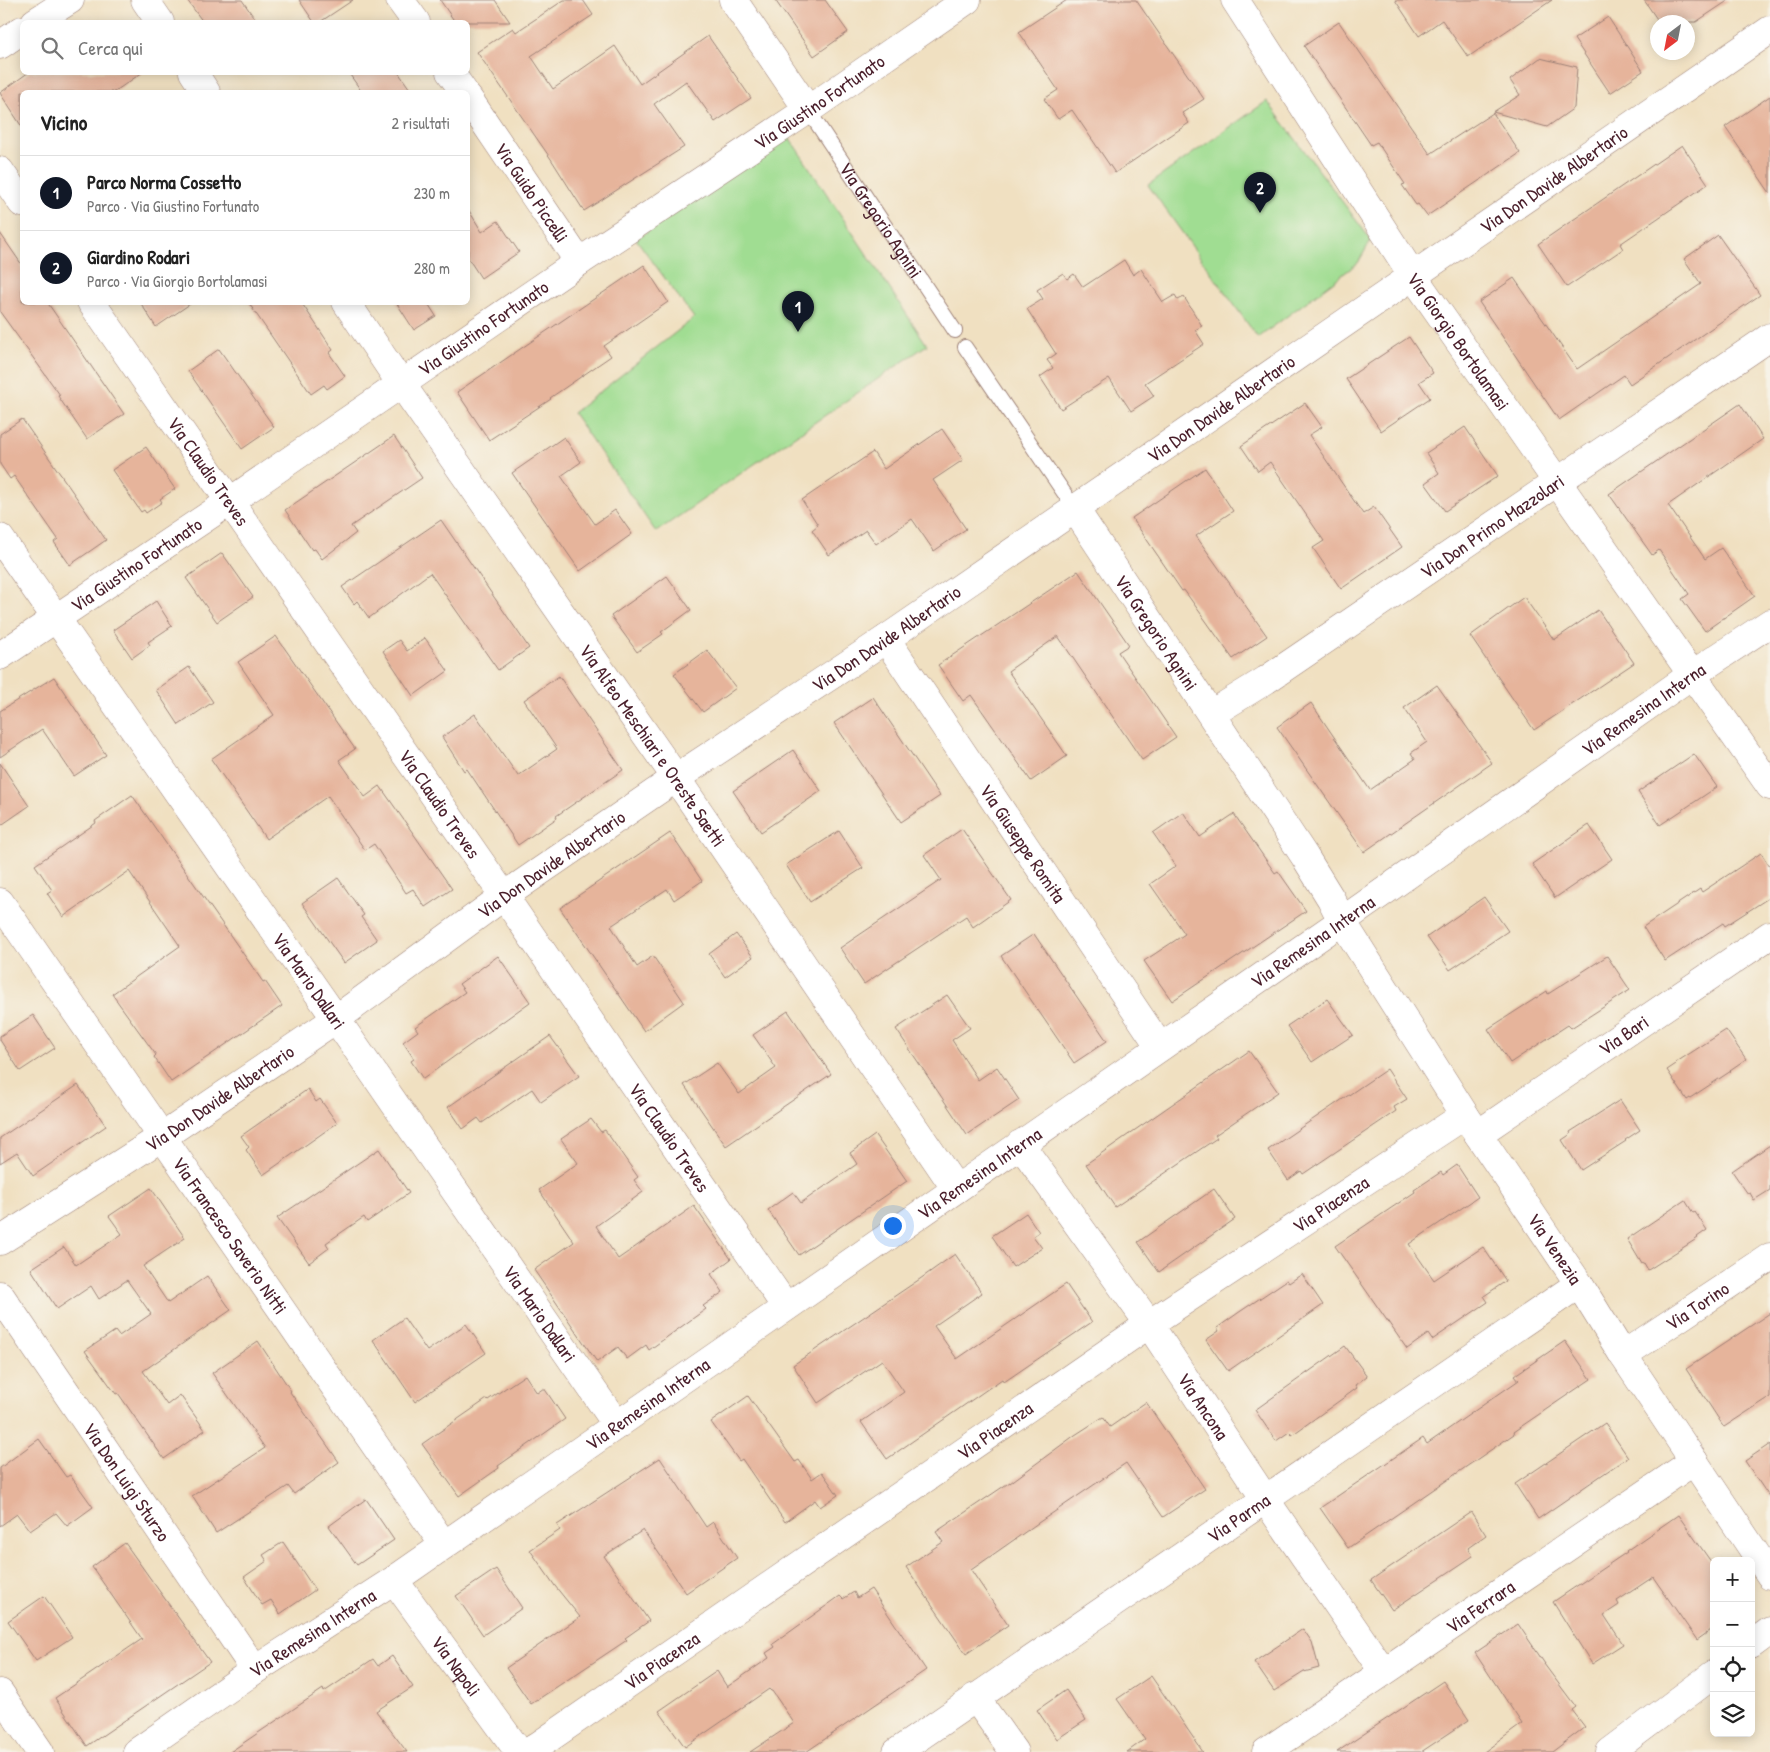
<!DOCTYPE html>
<html lang="it">
<meta charset="utf-8">
<style>
body{margin:0;font-family:"Patrick Hand",sans-serif;background:#f2f2f2;color:#222}
.controls{position:absolute;right:15px;bottom:15px;display:grid;overflow:hidden;border-radius:8px;box-shadow:0 2px 12px #0003}
.controls button{width:45px;height:45px;display:grid;place-items:center;padding:0;border:0;border-bottom:1px solid #e0e0e0;background:#fff;color:#222;font:25px sans-serif}
.compass{position:absolute;left:1650px;top:15px;width:45px;height:45px;border-radius:50%;background:#fff;box-shadow:0 2px 12px #0003;rotate:212deg}
.you{position:absolute;left:892px;top:1225px;width:18px;height:18px;margin:-12px;border:4px solid #fff;border-radius:50%;background:#1a73e8;box-shadow:0 0 0 8px #1a73e833}
.badge{display:grid;place-items:center;width:32px;height:32px;border-radius:50%;background:#111827;color:#fff;font-size:16px;font-weight:700}
.pin{position:absolute;translate:-50% -41px;filter:drop-shadow(0 1px 2px #0008)}
.pin::after{content:'';position:absolute;top:26px;width:18px;height:15px;background:inherit;clip-path:polygon(0 0,100% 0,50% 100%)}
.list{margin:0;padding:0;list-style:none}
h2{display:flex;justify-content:space-between;align-items:center;height:65px;margin:0;padding:0 20px;font-size:21px}
h2 small{font-size:16px;font-weight:400;color:#767676}
.list li{display:grid;grid-template-columns:32px 1fr auto;gap:15px;align-items:center;box-sizing:border-box;height:75px;padding:0 20px;border-top:1px solid #e0e0e0}
.list b{display:block;font-size:19px;white-space:nowrap}
.list p{margin:0;font-size:16px;white-space:nowrap;color:#767676}
.list em{font-size:16px;font-style:normal;color:#767676}
.icon{flex:none;width:28px;height:28px;fill:none;stroke:currentColor;stroke-width:2;stroke-linecap:round;stroke-linejoin:round}
.map{position:relative;flex:none;width:1770px;height:1752px;overflow:hidden}
.search{position:absolute;background:#fff;box-shadow:0 2px 12px #0003;left:20px;top:20px;width:450px;height:55px;display:flex;align-items:center;gap:12px;box-sizing:border-box;padding:0 18px;border-radius:8px;color:#767676;font-size:19px}
.panel{position:absolute;background:#fff;box-shadow:0 2px 12px #0003;left:20px;top:90px;width:450px;height:215px;border-radius:8px}
.map>svg:first-child{display:block}
.green{fill:#a0dd92;stroke:#757e5e}
.building{fill:#e6b49b}
.lines{fill:none;stroke-linecap:round;stroke-linejoin:round}
.service-casing{stroke:#9d8076;stroke-width:16}
.minor-casing{stroke:#9d8076;stroke-width:29}
.tertiary-casing{stroke:#9d8076;stroke-width:29}
.service{stroke:#fff;stroke-width:14}
.minor{stroke:#fff;stroke-width:28}
.tertiary{stroke:#fff;stroke-width:28}
.labels{text-anchor:middle;dominant-baseline:central;stroke-width:5;stroke-linejoin:round;paint-order:stroke}
.street-label{font-size:19px;fill:#4a1f2b;stroke:#f7f3e8}
</style>
<div class="map">
<svg width="1770" height="1752" viewBox="0 0 1770 1752">
<rect width="100%" height="100%" fill="#f7f3e8"/>
<filter id="ink" filterUnits="userSpaceOnUse"><feTurbulence type="fractalNoise" baseFrequency=".02" numOctaves="2"/><feDisplacementMap in="SourceGraphic" scale="10" xChannelSelector="R" yChannelSelector="G"/><feConvolveMatrix kernelMatrix="1 2 1 2 8 2 1 2 1" color-interpolation-filters="sRGB"/></filter>
<filter id="wash" filterUnits="userSpaceOnUse"><feTurbulence type="fractalNoise" baseFrequency=".0096" numOctaves="4" result="noise"/><feDisplacementMap in="SourceGraphic" scale="20" xChannelSelector="R" yChannelSelector="G"/><feGaussianBlur stdDeviation="1.12" result="paint"/><feColorMatrix in="noise" values="0 0 0 0 0 0 0 0 0 0 0 0 0 0 0 0 0 1.4 0 .05"/><feComposite in="paint" operator="in"/></filter>
<g filter="url(#wash)">
<rect width="100%" height="100%" fill="#f0e0c1"/>
<path class="green" d="M1267 101 1371 240 1358 263 1258 338 1148 185Z
M789 137 927 345 656 532 573 413 694 318 636 239Z"/>
<g id="blocks">
<path class="building" d="M187 0H242L257 22H203Z
M299 0H353L320 22H314Z
M440 0H495L510 22H455Z
M564 0H583L593 15 531 56 553 89 615 46 640 84 708 36 751 98 715 122 686 81 654 104 684 147 584 211 551 159 477 52 513 28 516 32Z
M775 0H825L848 32 814 56Z
M1067 0H1136L1204 99 1182 113 1189 123 1115 173 1072 110 1058 119 1044 99 1058 90 1019 32Z
M1395 0H1552L1468 57 1442 20 1419 36Z
M1644 0H1729L1696 22H1659Z
M1608 17 1643 71 1610 93 1574 39Z
M1339 22 1430 154 1493 113 1520 153 1427 216 1418 204 1416 205 1402 185 1405 184 1377 142 1371 145 1304 46Z
M1540 58 1577 67 1574 108 1547 127 1493 112 1520 95 1510 80Z
M29 72H143L114 92H22V127L0 93Z
M348 72H398L412 92H362Z
M1770 96V193L1725 127Z
M1682 145 1708 184 1620 244 1623 249 1567 287 1538 244Z
M468 209 482 232 498 221 519 252 481 278 468 258Z
M0 233 22 265V302H47L124 414 87 439 58 396 60 395 0 312Z
M1718 235 1760 295 1630 384 1624 375 1559 420 1479 302 1514 278 1577 369 1701 284 1684 259Z
M1124 260 1133 275 1141 269 1163 302 1175 295 1178 300 1184 297 1202 326 1195 330 1204 344 1145 383 1154 396 1131 411 1109 378 1061 409 1040 377 1053 368 1047 360 1056 354 1027 309 1043 299 1037 290 1063 273 1067 279 1074 274 1083 287Z
M644 265 668 302 604 346 611 356 550 398 551 399 489 440 457 392Z
M140 302H193L156 327Z
M248 302H301L333 350 329 353 345 376 327 389 324 385 311 394Z
M396 302H427L436 316 414 330Z
M1409 337 1433 373 1419 382 1430 398 1381 431 1346 379Z
M219 349 274 427 242 449 188 371Z
M1305 403 1322 427 1309 435 1363 514 1374 507 1402 547 1341 589 1313 548 1324 541 1270 462 1258 471 1241 446Z
M1740 404 1763 439 1668 505 1705 559 1721 548 1755 596 1705 631 1682 599 1689 594 1659 550 1652 555 1609 494Z
M22 419 106 540 70 565 54 542 58 539 14 476 10 479 0 464V434Z
M1465 427 1498 476 1445 511 1425 483 1439 473 1426 453Z
M942 429 963 460 933 480 966 529 934 551 912 519 876 544 866 530 829 555 812 530 818 525 802 500 873 452 884 469Z
M394 436 422 478 351 526 356 533 322 559 315 549 312 550 285 510Z
M564 437 581 462 561 476 595 524 615 510 632 534 580 571 512 473Z
M146 447 175 489 160 499 162 502 146 513 144 510 141 512 112 470Z
M1205 468 1233 511 1196 536 1267 636 1233 659 1184 590 1182 591 1132 518Z
M441 520 529 648 498 670 430 573 369 618 357 601 354 604 342 587Z
M222 553 253 597 217 622 186 578Z
M1078 571 1129 645 1118 652 1176 737 1142 760 1058 636 1008 671 1067 756 1031 781 971 695 963 701 938 665Z
M667 576 691 610 661 632 663 634 637 652 611 616Z
M1524 597 1554 640 1598 610 1634 663 1534 730 1470 636Z
M156 601 172 626 148 642 150 645 132 658 113 630Z
M276 636 355 749 339 760 365 797 380 786 452 889 425 907 413 889 406 893 374 844 365 850 328 796 266 839 211 759 274 715 238 662Z
M425 638 448 671 413 696 383 651 399 640 407 651Z
M707 650 736 688 703 712 674 674Z
M189 667 213 702 179 725 156 690Z
M559 676 623 770 556 816 557 818 518 845 467 769 464 771 442 737 475 714 518 776 557 749 524 700Z
M54 677 106 755 74 776 42 729 0 757V711Z
M1437 685 1492 763 1364 852 1277 727 1311 703 1370 790 1415 759 1411 753 1427 742 1404 708Z
M873 697 940 796 901 822 834 723Z
M793 750 821 791 761 832 733 791Z
M1694 754 1717 787 1660 825 1638 792Z
M0 763 29 806 0 826Z
M132 795 263 982 265 981 282 1006 171 1082 154 1057 156 1055 112 994 180 946 129 871 63 917 47 893 52 890 35 865 96 823 95 821Z
M1183 812 1200 837 1234 814 1275 873 1278 871 1306 911 1172 1001 1144 961 1185 934 1150 884 1176 866 1153 833Z
M1589 825 1612 859 1555 898 1532 864Z
M962 829 1011 900 973 927 966 916 864 984 840 948 941 880 924 855Z
M839 831 863 868 810 902 786 865Z
M670 833 702 881 674 900 667 889 611 926 637 967 653 956 684 1002 644 1031 560 908Z
M1761 853 1770 867V897L1725 926 1723 923 1665 961 1643 927 1700 889 1702 892Z
M338 878 364 915 361 917 377 940 344 963 302 903Z
M1484 897 1508 931 1450 970 1427 937Z
M736 934 753 957 725 977 709 954Z
M1034 934 1107 1041 1074 1063 1001 956Z
M498 956 530 1002 423 1079 411 1061 414 1059 403 1042 418 1031 415 1027 465 992 459 984Z
M1607 956 1630 990 1571 1028 1568 1025 1510 1063 1488 1029 1547 991 1548 994Z
M947 995 970 1028 952 1040 978 1080 997 1067 1019 1100 967 1135 896 1029Z
M1327 999 1353 1035 1312 1062 1287 1026Z
M788 1011 831 1074 726 1146 684 1085 717 1063 739 1094 776 1068 753 1035Z
M33 1015 55 1048 20 1071 0 1040V1036Z
M1726 1030 1746 1059 1730 1070 1731 1071 1687 1100 1667 1070 1676 1064 1675 1063Z
M550 1036 579 1076 541 1102 532 1089 482 1123 478 1118 463 1129 448 1107Z
M1249 1051 1278 1092 1215 1135 1217 1138 1115 1207 1086 1164Z
M1387 1069 1407 1099 1394 1107 1396 1111 1303 1174 1301 1171 1288 1180 1268 1150Z
M78 1085 106 1126 33 1176 17 1152 0 1163V1138Z
M308 1089 316 1102 320 1099 337 1123 263 1175 246 1150 249 1147 241 1136Z
M1620 1100 1640 1130 1625 1140 1626 1141 1581 1170 1562 1140 1571 1134 1570 1132Z
M591 1119 601 1132 605 1130 638 1177 634 1180 643 1192 596 1226 618 1259 694 1206 731 1259 711 1274 723 1292 703 1306 706 1309 649 1350 646 1345 627 1359 618 1347 597 1362 534 1270 574 1242 539 1190 578 1163 561 1139Z
M875 1135 907 1181 799 1255 768 1210 793 1192 801 1203 857 1164 850 1153Z
M1770 1145V1190L1754 1200 1750 1193 1748 1194 1732 1171Z
M379 1149 409 1193 367 1222 364 1217 326 1243 329 1248 309 1263 277 1218Z
M1457 1165 1478 1197 1409 1244 1434 1280 1483 1247 1506 1281 1484 1296 1488 1302 1432 1340 1428 1334 1407 1349 1335 1246 1415 1192 1414 1190 1441 1172 1443 1175Z
M151 1188 185 1238 143 1266 168 1303 207 1276 231 1310 143 1371 167 1405 180 1395 205 1430 164 1459 118 1393 116 1394 85 1351 115 1331 119 1336 151 1314 127 1280 99 1299 91 1286 57 1309 31 1269 64 1247 76 1265 122 1234 109 1216Z
M1214 1189 1235 1219 1159 1272 1138 1242Z
M1685 1200 1693 1213 1695 1212 1707 1230 1697 1237 1698 1238 1648 1270 1644 1263 1642 1264 1627 1239Z
M1026 1213 1039 1232 1033 1236 1042 1248 1013 1267 992 1236Z
M955 1254 982 1293 934 1326 957 1359 1066 1284 1092 1322 1004 1382 1002 1379 887 1459 861 1422 904 1392 882 1360 818 1403 793 1365 920 1279Z
M1302 1274 1323 1305 1228 1371 1206 1340 1219 1331 1217 1328 1238 1313 1287 1280 1289 1283Z
M1770 1313V1397L1724 1427 1686 1369Z
M404 1318 427 1351 466 1324 486 1353 415 1402 373 1340Z
M258 1341 291 1391 290 1392 339 1462 294 1494 288 1486 216 1533 192 1496 265 1448 212 1373Z
M1565 1341 1591 1379 1513 1432 1514 1434 1348 1548 1320 1508 1423 1438 1427 1444 1519 1380 1515 1375Z
M1345 1346 1367 1376 1355 1385 1357 1388 1292 1435 1289 1432 1276 1441 1255 1410Z
M525 1375 537 1393 544 1388 565 1419 498 1466 499 1468 459 1496 422 1444 487 1399 488 1400Z
M748 1396 795 1462 799 1460 812 1479 822 1472 838 1495 820 1507 815 1500 785 1522 742 1459 739 1461 711 1422Z
M1146 1402 1205 1489 1163 1517 1126 1463 1038 1523 971 1570 1008 1625 966 1654 906 1567 943 1542 936 1532 1010 1482V1483L1075 1435 1103 1417 1110 1427Z
M1605 1423 1628 1457 1538 1519 1515 1484Z
M39 1439 66 1477 70 1475 93 1507 67 1526 56 1513 30 1531 17 1514 0 1526V1468Z
M1770 1444V1498L1745 1461Z
M660 1458 706 1527 713 1522 737 1558 686 1593 643 1530 604 1556 649 1621 625 1638 627 1640 531 1704 506 1668 580 1617 555 1586 530 1550 560 1530 557 1525Z
M366 1499 394 1540 357 1565 329 1526Z
M1471 1512 1486 1535 1468 1548 1473 1556 1392 1610 1371 1580Z
M1678 1515 1714 1566V1628L1697 1640 1653 1577 1617 1601 1619 1605 1604 1615 1623 1644 1592 1664 1553 1602 1627 1552 1626 1551Z
M283 1542 315 1590 280 1614 271 1600 262 1605 244 1577 267 1561 263 1555Z
M125 1543 210 1662 87 1746 55 1698 142 1639 92 1567Z
M496 1569 522 1608 483 1635 456 1596Z
M871 1589 926 1670 806 1752H750L794 1723 772 1691H771L769 1689 685 1747 659 1711 717 1671 727 1687 769 1658 766 1653 775 1647 773 1644 840 1596 843 1599 854 1592 857 1598Z
M44 1596 72 1637 36 1661 8 1621Z
M1518 1624 1545 1664H1544L1576 1707 1572 1710 1585 1727 1552 1752H1484L1522 1724 1475 1653Z
M1303 1629 1312 1642 1319 1668 1304 1672 1274 1691 1254 1662Z
M392 1656 413 1687 376 1711 407 1752H230L323 1689 324 1692 373 1659 378 1666Z
M1151 1676 1203 1752H1127L1145 1739 1117 1699Z
M1443 1681 1469 1720 1421 1752H1337Z
M1066 1690 1086 1720 1057 1739 1037 1710Z"/>
</g>
</g>
<g filter="url(#ink)">
<use href="#blocks" fill-opacity="0" stroke="#9d8076" stroke-width="1"/>
<g class="lines">
<defs>
<g id="service">
<path id="s1" d="M808 110 955 331"/>
<path d="M965 347 1075 509"/>
</g>
<g id="minor">
<path d="M145 0 160 22"/>
<path d="M400 0 416 22"/>
<path d="M733 0 808 110"/>
<path id="s2" d="M1235 0 1413 276 1770 786"/>
<path d="M35 22 70 0"/>
<path d="M0 45 22 30"/>
<path d="M193 72 206 92"/>
<path d="M450 72 464 92"/>
<path id="s3" d="M468 98 579 262"/>
<path d="M0 171 22 203"/>
<path id="s4" d="M91 302 504 896 786 1307"/>
<path id="s5" d="M346 302 393 372 676 778 956 1189"/>
<path id="s6" d="M1075 509 1305 857 1331 899 1342 921 1465 1115 1579 1284 1623 1355 1770 1575"/>
<path id="s7" d="M0 538 336 1019 617 1425"/>
<path id="s8" d="M886 639 1160 1047"/>
<path id="s9" d="M0 656 229 502 579 262 808 110 967 0"/>
<path id="s10" d="M1211 714 1266 680 1770 337"/>
<path id="s11" d="M0 902 444 1545"/>
<path id="s12" d="M1478 1134 1770 935"/>
<path id="s13" d="M1020 1144 1149 1324 1265 1499 1383 1671"/>
<path id="s14" d="M0 1241 162 1137 336 1019 504 896 676 778 886 639 1770 30"/>
<path id="s15" d="M0 1295 255 1670"/>
<path id="s16" d="M1623 1355 1770 1257"/>
<path id="s17" d="M394 1580 519 1752"/>
<path d="M1751 1645 1770 1631"/>
<path d="M0 1693 40 1752"/>
<path d="M975 1697 1014 1752"/>
<path id="s18" d="M529 1752 1149 1324 1465 1115"/>
<path id="s19" d="M897 1752 1579 1284"/>
<path id="s20" d="M1266 1752 1694 1461"/>
<path d="M1610 1752 1714 1674"/>
</g>
<g id="tertiary">
<path id="s21" d="M137 1752 255 1670 394 1580 1342 921 1693 674 1770 623"/>
</g>
</defs>
<use href="#service" class="service-casing"/>
<use href="#minor" class="minor-casing"/>
<use href="#tertiary" class="tertiary-casing"/>
<use href="#service" class="service"/>
<use href="#minor" class="minor"/>
<use href="#tertiary" class="tertiary"/>
</g>
</g>
<g class="labels">
<g class="street-label">
<text stroke="none"><textPath href="#s9" startOffset="989">Via Giustino Fortunato</textPath></text>
<text stroke="none"><textPath href="#s14" startOffset="1882">Via Don Davide Albertario</textPath></text>
<text stroke="none"><textPath href="#s3" startOffset="114">Via Guido Piccelli</textPath></text>
<text stroke="none"><textPath href="#s1" startOffset="132">Via Gregorio Agnini</textPath></text>
<text stroke="none"><textPath href="#s9" startOffset="584">Via Giustino Fortunato</textPath></text>
<text stroke="none"><textPath href="#s2" startOffset="408">Via Giorgio Bortolamasi</textPath></text>
<text stroke="none"><textPath href="#s14" startOffset="1478">Via Don Davide Albertario</textPath></text>
<text stroke="none"><textPath href="#s4" startOffset="206">Via Claudio Treves</textPath></text>
<text stroke="none"><textPath href="#s10" startOffset="338">Via Don Primo Mazzolari</textPath></text>
<text stroke="none"><textPath href="#s9" startOffset="164">Via Giustino Fortunato</textPath></text>
<text stroke="none"><textPath href="#s6" startOffset="148">Via Gregorio Agnini</textPath></text>
<text stroke="none"><textPath href="#s14" startOffset="1072">Via Don Davide Albertario</textPath></text>
<text stroke="none"><textPath href="#s21" startOffset="1832">Via Remesina Interna</textPath></text>
<text stroke="none"><textPath href="#s5" startOffset="539">Via Alfeo Meschiari e Oreste Saetti</textPath></text>
<text stroke="none"><textPath href="#s4" startOffset="611">Via Claudio Treves</textPath></text>
<text stroke="none"><textPath href="#s8" startOffset="246">Via Giuseppe Romita</textPath></text>
<text stroke="none"><textPath href="#s14" startOffset="668">Via Don Davide Albertario</textPath></text>
<text stroke="none"><textPath href="#s21" startOffset="1428">Via Remesina Interna</textPath></text>
<text stroke="none"><textPath href="#s7" startOffset="540">Via Mario Dallari</textPath></text>
<text stroke="none"><textPath href="#s12" startOffset="176">Via Bari</textPath></text>
<text stroke="none"><textPath href="#s14" startOffset="262">Via Don Davide Albertario</textPath></text>
<text stroke="none"><textPath href="#s4" startOffset="1016">Via Claudio Treves</textPath></text>
<text stroke="none"><textPath href="#s21" startOffset="1022">Via Remesina Interna</textPath></text>
<text stroke="none"><textPath href="#s18" startOffset="971">Via Piacenza</textPath></text>
<text stroke="none"><textPath href="#s11" startOffset="405">Via Francesco Saverio Nitti</textPath></text>
<text stroke="none"><textPath href="#s6" startOffset="882">Via Venezia</textPath></text>
<text stroke="none"><textPath href="#s16" startOffset="89">Via Torino</textPath></text>
<text stroke="none"><textPath href="#s7" startOffset="945">Via Mario Dallari</textPath></text>
<text stroke="none"><textPath href="#s21" startOffset="618">Via Remesina Interna</textPath></text>
<text stroke="none"><textPath href="#s13" startOffset="320">Via Ancona</textPath></text>
<text stroke="none"><textPath href="#s18" startOffset="566">Via Piacenza</textPath></text>
<text stroke="none"><textPath href="#s15" startOffset="226">Via Don Luigi Sturzo</textPath></text>
<text stroke="none"><textPath href="#s19" startOffset="414">Via Parma</textPath></text>
<text stroke="none"><textPath href="#s20" startOffset="259">Via Ferrara</textPath></text>
<text stroke="none"><textPath href="#s21" startOffset="212">Via Remesina Interna</textPath></text>
<text stroke="none"><textPath href="#s18" startOffset="161">Via Piacenza</textPath></text>
<text stroke="none"><textPath href="#s17" startOffset="106">Via Napoli</textPath></text>
</g>
</g>
</svg>
<div class="controls">
<button>+</button>
<button>−</button>
<button><svg class="icon" aria-label="locate" viewBox="0 0 24 24"><circle cx="12" cy="12" r="6"/><path d="M12 2v4M12 18v4M2 12h4M18 12h4"/></svg></button>
<button><svg class="icon" aria-label="layers" viewBox="0 0 24 24"><path d="M12 4l9 5-9 5-9-5zM3 14l9 5 9-5"/></svg></button>
</div>
<svg class="compass" viewBox="-18 -18 36 36"><path d="M0-13l5 13h-10z" fill="#e53935"/><path d="M0 13l5-13h-10z" fill="#767676"/></svg>
<div class="you"></div>
<div class="pin badge" style="left:798px;top:332px">1</div>
<div class="pin badge" style="left:1260px;top:213px">2</div>
<div class="search"><svg class="icon" aria-label="search" viewBox="0 0 24 24"><circle cx="10" cy="10" r="6"/><path d="M15 15l6 6"/></svg>Cerca qui</div>
<section class="panel">
<h2>Vicino<small>2 risultati</small></h2>
<ul class="list">
<li><span class="badge">1</span><div><b>Parco Norma Cossetto</b><p>Parco · Via Giustino Fortunato</p></div><em>230 m</em></li>
<li><span class="badge">2</span><div><b>Giardino Rodari</b><p>Parco · Via Giorgio Bortolamasi</p></div><em>280 m</em></li>
</ul>
</section>
</div>
